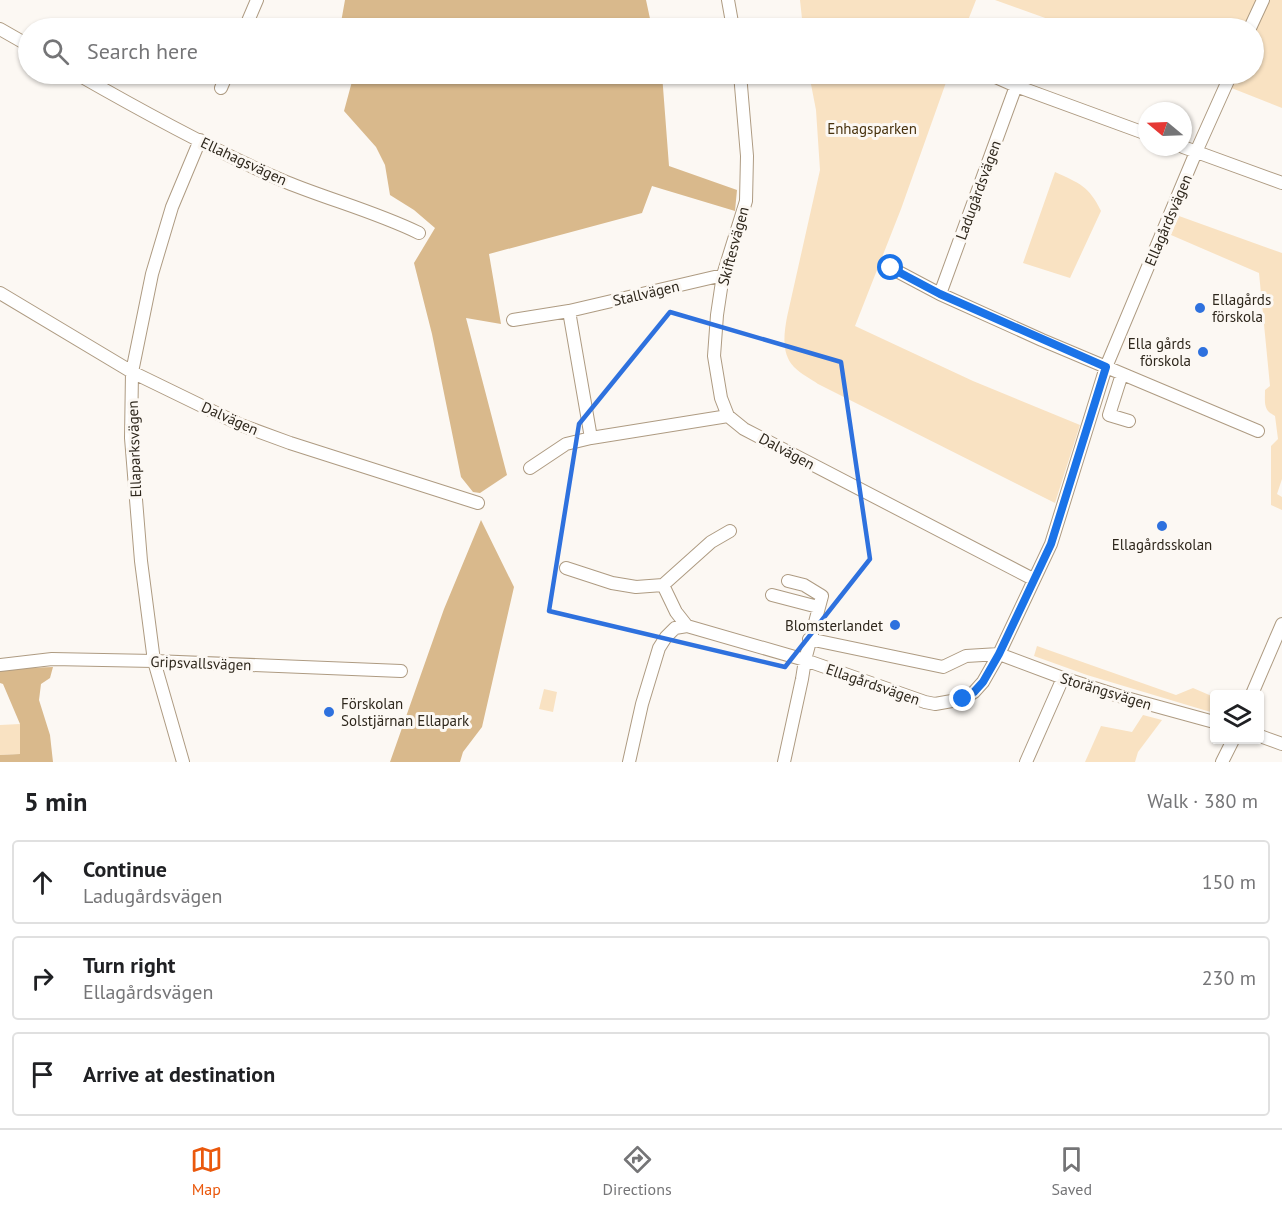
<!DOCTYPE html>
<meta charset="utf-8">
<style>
body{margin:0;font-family:"PT Sans",sans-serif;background:#f2f2f2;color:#202124}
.controls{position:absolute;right:18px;bottom:18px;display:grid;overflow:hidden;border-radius:6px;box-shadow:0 2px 4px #0004}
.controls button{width:54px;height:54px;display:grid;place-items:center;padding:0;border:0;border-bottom:2px solid #e0e0e0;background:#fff;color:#202124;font:30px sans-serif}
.compass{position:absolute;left:1138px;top:102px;width:54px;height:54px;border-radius:50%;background:#fff;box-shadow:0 2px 4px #0004;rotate:289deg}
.stop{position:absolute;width:18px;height:18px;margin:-14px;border:4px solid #1a73e8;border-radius:50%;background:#fff}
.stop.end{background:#1a73e8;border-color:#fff;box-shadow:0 2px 6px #0008}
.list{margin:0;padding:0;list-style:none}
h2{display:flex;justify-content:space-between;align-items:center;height:78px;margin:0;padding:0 24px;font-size:26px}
h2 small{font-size:20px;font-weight:400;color:#757577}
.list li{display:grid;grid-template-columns:39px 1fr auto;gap:18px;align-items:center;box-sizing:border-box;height:84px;margin:0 12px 12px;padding:0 12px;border:2px solid #e0e0e0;border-radius:6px}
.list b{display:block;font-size:22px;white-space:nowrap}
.list p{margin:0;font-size:20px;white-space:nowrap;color:#757577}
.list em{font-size:20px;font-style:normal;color:#757577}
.icon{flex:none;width:33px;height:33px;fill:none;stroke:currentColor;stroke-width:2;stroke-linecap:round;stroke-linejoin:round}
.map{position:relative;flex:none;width:1282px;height:762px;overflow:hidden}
.search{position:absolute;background:#fff;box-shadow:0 2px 4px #0004;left:18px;right:18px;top:18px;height:66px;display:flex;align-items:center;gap:15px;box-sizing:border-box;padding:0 21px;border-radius:33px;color:#757577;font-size:22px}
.sheet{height:366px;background:#fff}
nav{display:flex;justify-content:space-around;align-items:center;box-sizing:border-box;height:84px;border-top:2px solid #e0e0e0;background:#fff;font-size:16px;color:#757577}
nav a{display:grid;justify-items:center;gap:3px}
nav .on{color:#ea580c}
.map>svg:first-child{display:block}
.green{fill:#f9e2c2}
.forest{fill:#d9b98c}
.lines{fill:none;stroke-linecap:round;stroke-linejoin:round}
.street-casing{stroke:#ae9b82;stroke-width:14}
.street{stroke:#fff;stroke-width:12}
.route{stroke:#1a73e8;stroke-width:8}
.marked{fill:none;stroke:#2e71de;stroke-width:4.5;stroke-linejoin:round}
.poi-dot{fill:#2e71de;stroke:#fcf8f3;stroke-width:2}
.labels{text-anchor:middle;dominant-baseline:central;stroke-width:6;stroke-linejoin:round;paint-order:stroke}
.park-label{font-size:15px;fill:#48320d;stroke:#fcf8f3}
.street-label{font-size:15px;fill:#2e271c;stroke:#fcf8f3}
.poi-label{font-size:15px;fill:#2e271c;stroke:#fcf8f3;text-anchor:start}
</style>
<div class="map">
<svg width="1282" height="762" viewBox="0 0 1282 762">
<rect width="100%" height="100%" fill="#fcf8f3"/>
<path class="green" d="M800 0H976L965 28H803Z
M995 0H1282V108L1196 74H1254V28H1073Z
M809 74H949L901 209 855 326 973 381 1080 425 1055 503 818 384C811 379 801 374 794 367 781 353 784 334 787 317L820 170 816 110Z
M1055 172C1079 183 1089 186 1101 211L1070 278 1023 263Z
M1179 216 1282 253V479L1277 494 1282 497V510L1271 505V446L1278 439 1275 416C1263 410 1265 403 1265 390L1270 386 1259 273 1171 235Z
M1037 646 1176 695 1193 688 1214 697V713L1087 675 1034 656Z
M544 689 557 692 553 712 539 709Z
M1143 715 1162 720 1138 752 1135 762H1085L1101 726 1132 732Z
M20 724V754L0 755V725Z"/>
<path class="forest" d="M345 0H646L652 28H340Z
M354 74H662L669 166 737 190 735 211 652 186 642 213 489 254 501 324 466 318 507 475 480 493 473 492 461 477 432 334 414 263 435 228 414 210 390 195 385 165 376 147 344 111Z
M481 520 514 587 482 727 463 752 460 762H390L444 609Z
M53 667 50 678 41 684 39 700 50 735 53 762H0V755L20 754V724L3 684 0 683V669Z"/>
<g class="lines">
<defs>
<path id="street" d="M728 0 733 28
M245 28 257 0
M1250 28 1263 0
M0 29 28 45
M77 74C145 113 214 151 286 182 330 200 376 212 419 233
M989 74 1016 86
M221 88 227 74
M1147 134 1016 86 940 294 1042 340 1258 431
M1183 147 1282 183
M891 268 940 294
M0 293 132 372 241 425 290 443 478 503
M513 320 569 311
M1122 374 1109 415 1129 421
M728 416 721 398 714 356 717 315 723 275 746 201 747 156 740 74
M591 438 569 311 723 275
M530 468 566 444 591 438 728 416 744 429 1033 579
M566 568 612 583 636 587 663 585 676 612 687 626
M663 585 711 542 730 531
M772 595 818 607
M809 639 943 667 966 656 999 654 1063 678 1119 696 1214 722
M0 665 52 659 154 661 401 671
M1252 694 1282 624
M1260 736 1282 744
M183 762 154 661 141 561 131 438 132 372 152 274 172 207 200 140
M629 762 642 704 659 648 666 637 675 628 687 626 805 660 925 702 935 704 963 699 974 692 983 682 999 654 1051 544 1106 367 1196 152 1231 74
M784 762 802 679 805 660 822 596 804 585 788 581
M1026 762 1063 678
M1222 762 1233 740"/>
</defs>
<use href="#street" class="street-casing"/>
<use href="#street" class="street"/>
</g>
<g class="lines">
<path class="route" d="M891 268 940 294 1106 367 1051 544 999 654 983 682 974 692 963 699"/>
</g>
<path class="marked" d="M670 312 841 362 870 559 785 667 549 611 579 424Z"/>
<g class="poi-dot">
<circle cx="1200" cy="308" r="6"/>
<circle cx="1203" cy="352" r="6"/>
<circle cx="1162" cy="526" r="6"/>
<circle cx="895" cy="625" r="6"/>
<circle cx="329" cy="712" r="6"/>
</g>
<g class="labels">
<g class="park-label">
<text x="872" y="128">Enhagsparken</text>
</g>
<g class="street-label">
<text transform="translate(244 161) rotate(25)">Ellahagsvägen</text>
<text transform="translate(978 190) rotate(-70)">Ladugårdsvägen</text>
<text transform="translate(1168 220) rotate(-67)">Ellagårdsvägen</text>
<text transform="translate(733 246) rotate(-75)">Skiftesvägen</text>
<text transform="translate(646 293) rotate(-13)">Stallvägen</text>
<text transform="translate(230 418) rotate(24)">Dalvägen</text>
<text transform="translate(134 449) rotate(-92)">Ellaparksvägen</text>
<text transform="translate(787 451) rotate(28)">Dalvägen</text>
<text transform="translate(201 663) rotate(2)">Gripsvallsvägen</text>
<text transform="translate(873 684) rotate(19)">Ellagårdsvägen</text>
<text transform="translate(1106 691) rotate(17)">Storängsvägen</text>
</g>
<g class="poi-label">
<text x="1212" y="299">Ellagårds<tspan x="1212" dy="17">förskola</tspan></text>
<text x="1191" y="343" text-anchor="end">Ella gårds<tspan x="1191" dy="17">förskola</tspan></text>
<text x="1162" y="544" text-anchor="middle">Ellagårdsskolan</text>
<text x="883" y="625" text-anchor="end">Blomsterlandet</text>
<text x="341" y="703">Förskolan<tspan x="341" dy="17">Solstjärnan Ellapark</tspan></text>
</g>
</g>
</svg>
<div class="controls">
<button><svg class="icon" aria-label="layers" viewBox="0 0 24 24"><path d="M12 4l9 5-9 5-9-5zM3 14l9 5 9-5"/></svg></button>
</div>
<svg class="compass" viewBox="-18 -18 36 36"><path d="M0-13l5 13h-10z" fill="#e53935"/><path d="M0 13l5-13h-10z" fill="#757577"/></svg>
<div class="stop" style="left:891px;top:268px"></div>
<div class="stop end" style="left:963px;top:699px"></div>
<div class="search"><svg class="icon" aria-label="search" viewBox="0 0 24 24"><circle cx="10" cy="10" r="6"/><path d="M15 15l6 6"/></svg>Search here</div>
</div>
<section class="sheet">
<h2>5 min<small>Walk · 380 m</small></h2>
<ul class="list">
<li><svg class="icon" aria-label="ahead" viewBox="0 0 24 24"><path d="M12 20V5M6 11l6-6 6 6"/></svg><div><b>Continue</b><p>Ladugårdsvägen</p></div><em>150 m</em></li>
<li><svg class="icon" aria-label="right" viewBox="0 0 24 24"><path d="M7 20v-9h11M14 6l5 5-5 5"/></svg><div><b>Turn right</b><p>Ellagårdsvägen</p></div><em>230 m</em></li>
<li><svg class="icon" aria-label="arrive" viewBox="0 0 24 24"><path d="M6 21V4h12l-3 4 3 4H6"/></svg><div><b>Arrive at destination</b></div></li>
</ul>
</section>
<nav>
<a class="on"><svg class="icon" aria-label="map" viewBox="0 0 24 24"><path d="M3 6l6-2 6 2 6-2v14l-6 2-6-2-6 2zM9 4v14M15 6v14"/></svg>Map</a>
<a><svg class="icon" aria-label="directions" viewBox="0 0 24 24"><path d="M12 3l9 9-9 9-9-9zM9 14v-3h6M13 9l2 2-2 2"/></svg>Directions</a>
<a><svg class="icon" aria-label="saved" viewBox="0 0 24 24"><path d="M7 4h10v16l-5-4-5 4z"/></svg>Saved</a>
</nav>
